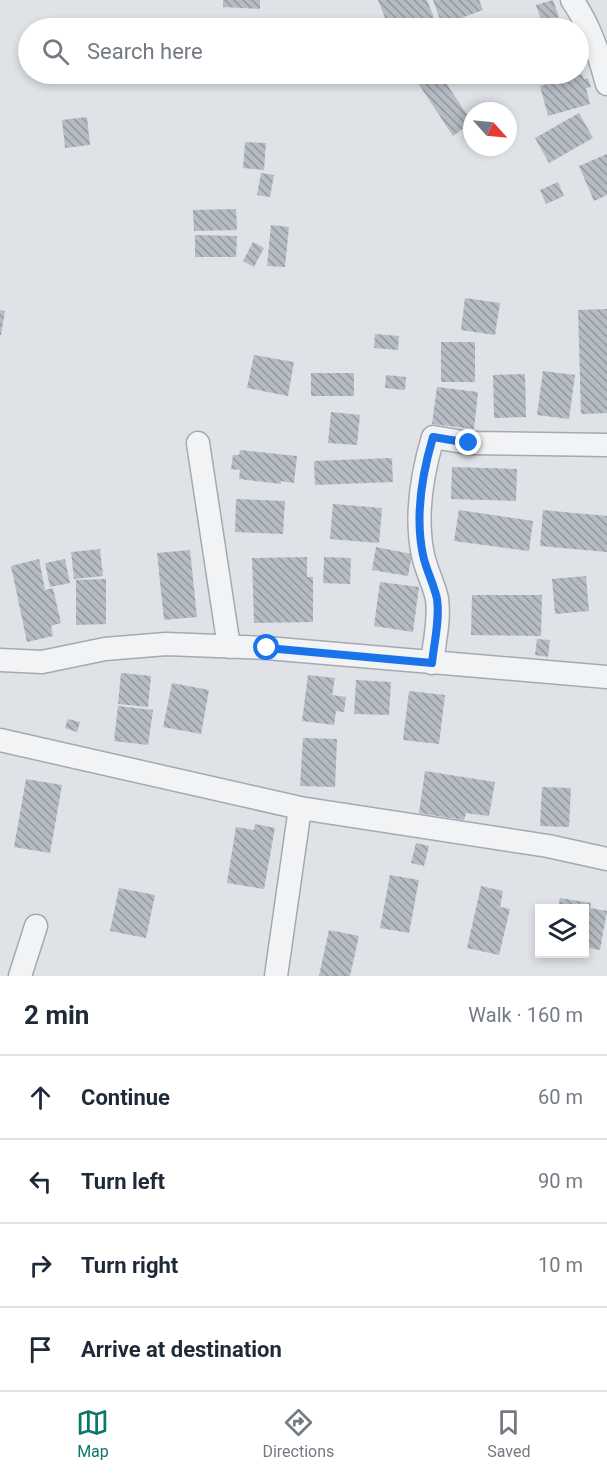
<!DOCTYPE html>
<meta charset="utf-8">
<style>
body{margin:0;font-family:Roboto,sans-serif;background:#f2f2f3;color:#1f2937}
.controls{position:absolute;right:18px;bottom:18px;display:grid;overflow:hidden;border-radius:0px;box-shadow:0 3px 9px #0003}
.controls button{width:54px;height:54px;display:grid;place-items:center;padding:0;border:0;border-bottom:2px solid #e0e1e3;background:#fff;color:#1f2937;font:30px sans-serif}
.compass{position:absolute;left:463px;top:102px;width:54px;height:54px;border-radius:50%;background:#fff;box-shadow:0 3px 9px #0003;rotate:117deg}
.stop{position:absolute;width:18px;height:18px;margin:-14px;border:4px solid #1a73e8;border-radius:50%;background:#fff}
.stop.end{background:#1a73e8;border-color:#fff;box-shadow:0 2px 6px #0008}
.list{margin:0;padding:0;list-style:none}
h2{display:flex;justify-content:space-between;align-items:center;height:78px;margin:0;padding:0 24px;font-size:26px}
h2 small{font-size:20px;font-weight:400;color:#747a83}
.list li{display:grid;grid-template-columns:39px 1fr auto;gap:18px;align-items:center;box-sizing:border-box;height:84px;padding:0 24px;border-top:2px solid #e0e1e3}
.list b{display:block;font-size:22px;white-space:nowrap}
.list em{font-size:20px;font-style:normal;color:#747a83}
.icon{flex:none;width:33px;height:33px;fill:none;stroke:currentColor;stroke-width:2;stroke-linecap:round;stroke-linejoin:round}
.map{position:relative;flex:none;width:607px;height:976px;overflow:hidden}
.search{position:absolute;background:#fff;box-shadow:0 3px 9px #0003;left:18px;right:18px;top:18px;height:66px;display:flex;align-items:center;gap:15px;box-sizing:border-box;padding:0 21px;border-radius:33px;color:#747a83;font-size:22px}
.sheet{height:414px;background:#fff}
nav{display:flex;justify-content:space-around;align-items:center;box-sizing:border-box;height:84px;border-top:2px solid #e0e1e3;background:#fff;font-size:16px;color:#747a83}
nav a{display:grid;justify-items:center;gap:3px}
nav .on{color:#0f766e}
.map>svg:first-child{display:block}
.building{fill:url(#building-back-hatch)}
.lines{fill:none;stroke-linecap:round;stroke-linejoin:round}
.minor-casing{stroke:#a5a9b0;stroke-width:25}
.minor{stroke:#f1f3f5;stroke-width:22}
.route{stroke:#1a73e8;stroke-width:8}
</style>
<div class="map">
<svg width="607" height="976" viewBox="0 0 607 976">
<defs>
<pattern id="building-back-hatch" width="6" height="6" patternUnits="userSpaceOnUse" patternTransform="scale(1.5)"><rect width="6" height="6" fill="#b6bcc3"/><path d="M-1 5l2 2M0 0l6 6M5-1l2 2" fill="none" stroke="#9499a0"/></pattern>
</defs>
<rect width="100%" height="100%" fill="#dfe2e6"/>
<path class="building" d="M223 0H260V9L223 7Z
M378 0H427L438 28H389Z
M433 0H479L483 10 442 25Z
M553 0 559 17 542 23 536 5Z
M432 74H440L472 122 453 136 418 83Z
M531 74H562L535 83Z
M582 74 584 79 588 78 591 87 586 88 590 104 548 116 540 86Z
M579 113 593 138 549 163 535 138Z
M87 117 90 145 65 148 62 120Z
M245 142 266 143 264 170 243 168Z
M607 154V195L594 201 579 166Z
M261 173 274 175 270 197 257 195Z
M558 182 564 196 546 204 540 190Z
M236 209 237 230 194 231 193 210Z
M271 225 289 227 285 267 267 266Z
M195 235 237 236 236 257H195Z
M253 242 264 248 254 267 243 261Z
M465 298 500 303 495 335 461 330Z
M607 309V413L581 414 578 310Z
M0 310 5 311 1 335H0Z
M375 334 399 336 398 350 374 348Z
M441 342H475V382H441Z
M254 355 294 362 288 396 247 388Z
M543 371 575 375 569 419 537 415Z
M311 373H354V396H311Z
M525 374 526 417 494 418 493 375Z
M386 375 406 377 405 390 385 388Z
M437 387 478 392 474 429 432 424Z
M331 412 360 415 357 445 328 443Z
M240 450 297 456 294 483 281 481V484L239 479 240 470 231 469 233 455H239Z
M392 458 393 482 315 485 314 461Z
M452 467 517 469 516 501 451 499Z
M236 499 285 501 283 534 235 532Z
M333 504 382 508 379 543 330 539Z
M459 510 533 521 529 551 454 541Z
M543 510 607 516V552L540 546Z
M376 547 412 554 408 576 372 570Z
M100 549 103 576 74 579 71 552Z
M190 550 197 617 164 620 157 553Z
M307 557V577H313V622L254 623 252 558Z
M324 557 351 558 350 584 323 583Z
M39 559 45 590 53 588 61 623 51 626 53 636 27 642 11 566Z
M65 559 70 583 50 587 45 563Z
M586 576 589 611 555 614 552 579Z
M106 579V624L76 625V580Z
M380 582 419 587 413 632 374 626Z
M472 595H542L541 636 471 635Z
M537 639 550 640 548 657 535 655Z
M121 673 151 676 148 707 118 704Z
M308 675 335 678 332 695 346 697 344 712 336 711 334 725 302 721Z
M356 680 391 682 389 715 354 714Z
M172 683 209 690 201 734 163 727Z
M409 691 445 695 439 744 403 740Z
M118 706 153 710 148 745 114 741Z
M68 719 80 722 77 732 65 728Z
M303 738 337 739 335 787 300 786Z
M425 771 495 782 489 816 466 813 464 820 419 813Z
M26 779 62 785 50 853 14 847Z
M542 787 571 788 569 827 540 826Z
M255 824 275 828 264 889 227 883 236 827 254 830Z
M416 843 429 846 424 866 411 863Z
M390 875 419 880 409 933 380 928Z
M481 886 503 891 500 907 510 909 499 955 467 948Z
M119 888 155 895 146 938 110 931Z
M560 898 591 903 590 908 607 911 600 950 584 947V908H558Z
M329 930 359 936 350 976H319Z"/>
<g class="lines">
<defs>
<path id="minor" d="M572 0C590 26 599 54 607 84
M198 443 229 647
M0 660 42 662 105 649 166 644 267 648 607 677
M432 663C434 643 440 620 437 599 434 584 426 570 423 555 415 517 422 474 433 437L469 443 607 445
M0 740 300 808 548 846 607 859
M20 976 36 926
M276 976 300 808"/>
</defs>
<use href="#minor" class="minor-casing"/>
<use href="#minor" class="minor"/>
</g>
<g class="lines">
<path class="route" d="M267 648 432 663C434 643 440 620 437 599 434 584 426 570 423 555 415 517 422 474 433 437L469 443"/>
</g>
</svg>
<div class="controls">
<button><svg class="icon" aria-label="layers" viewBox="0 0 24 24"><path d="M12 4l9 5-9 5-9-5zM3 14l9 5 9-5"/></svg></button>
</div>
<svg class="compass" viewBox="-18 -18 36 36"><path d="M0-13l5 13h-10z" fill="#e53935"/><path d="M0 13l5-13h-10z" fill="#747a83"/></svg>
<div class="stop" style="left:267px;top:648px"></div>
<div class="stop end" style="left:469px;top:443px"></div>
<div class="search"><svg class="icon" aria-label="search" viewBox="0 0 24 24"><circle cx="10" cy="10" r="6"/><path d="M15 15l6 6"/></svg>Search here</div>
</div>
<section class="sheet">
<h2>2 min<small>Walk · 160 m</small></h2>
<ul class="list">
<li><svg class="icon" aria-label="ahead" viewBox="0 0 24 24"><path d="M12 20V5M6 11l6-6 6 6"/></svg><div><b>Continue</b></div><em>60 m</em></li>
<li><svg class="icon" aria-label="left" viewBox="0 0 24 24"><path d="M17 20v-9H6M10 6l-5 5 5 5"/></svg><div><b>Turn left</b></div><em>90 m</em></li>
<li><svg class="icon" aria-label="right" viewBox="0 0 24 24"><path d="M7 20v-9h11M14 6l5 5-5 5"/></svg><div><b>Turn right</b></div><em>10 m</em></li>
<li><svg class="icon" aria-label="arrive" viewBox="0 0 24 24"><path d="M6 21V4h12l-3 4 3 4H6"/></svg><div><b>Arrive at destination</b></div></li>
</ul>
</section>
<nav>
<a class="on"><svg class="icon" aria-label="map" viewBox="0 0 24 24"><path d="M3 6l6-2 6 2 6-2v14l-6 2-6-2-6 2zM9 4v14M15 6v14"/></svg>Map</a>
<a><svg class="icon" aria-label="directions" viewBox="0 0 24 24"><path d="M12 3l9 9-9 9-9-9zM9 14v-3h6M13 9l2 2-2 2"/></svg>Directions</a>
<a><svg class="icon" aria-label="saved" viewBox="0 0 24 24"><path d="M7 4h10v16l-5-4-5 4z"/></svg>Saved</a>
</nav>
